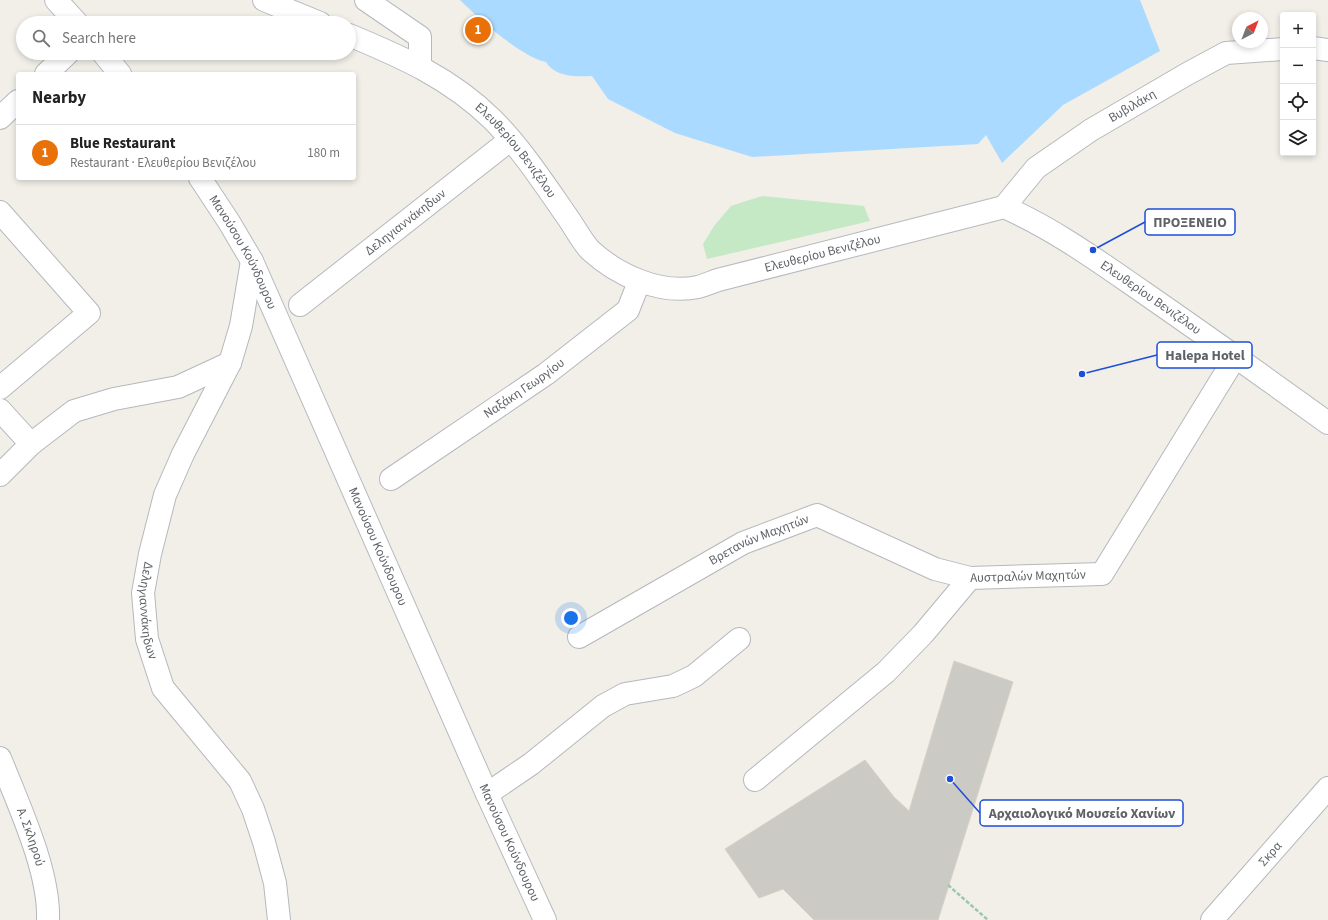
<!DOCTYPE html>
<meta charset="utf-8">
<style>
body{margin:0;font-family:"Source Sans 3",sans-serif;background:#f6f6f6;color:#222}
.controls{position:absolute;right:12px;top:12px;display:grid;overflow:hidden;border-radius:4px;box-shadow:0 2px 6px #0003}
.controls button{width:36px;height:36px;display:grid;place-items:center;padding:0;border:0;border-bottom:1px solid #e0e0e0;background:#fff;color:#222;font:20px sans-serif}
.compass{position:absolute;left:1232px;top:12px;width:36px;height:36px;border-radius:50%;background:#fff;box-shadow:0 2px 6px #0003;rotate:42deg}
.you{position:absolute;left:571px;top:618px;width:14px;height:14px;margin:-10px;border:3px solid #fff;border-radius:50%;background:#1a73e8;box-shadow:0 0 0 6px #1a73e833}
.badge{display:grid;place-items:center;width:26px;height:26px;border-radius:50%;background:#ea4335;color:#fff;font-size:13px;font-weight:700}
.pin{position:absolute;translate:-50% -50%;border:2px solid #fff;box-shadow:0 1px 4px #0006}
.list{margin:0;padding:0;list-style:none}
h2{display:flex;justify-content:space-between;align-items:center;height:52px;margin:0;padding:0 16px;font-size:17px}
h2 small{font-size:13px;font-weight:400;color:#767676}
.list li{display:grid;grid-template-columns:26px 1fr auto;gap:12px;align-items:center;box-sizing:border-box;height:56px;padding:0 16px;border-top:1px solid #e0e0e0}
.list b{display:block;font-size:15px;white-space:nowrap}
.list p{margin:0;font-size:13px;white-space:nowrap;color:#767676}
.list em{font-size:13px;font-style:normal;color:#767676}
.icon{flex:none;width:22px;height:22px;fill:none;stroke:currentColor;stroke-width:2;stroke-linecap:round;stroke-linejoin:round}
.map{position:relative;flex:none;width:1328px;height:920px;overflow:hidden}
.search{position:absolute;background:#fff;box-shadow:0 2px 6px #0003;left:16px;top:16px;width:340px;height:44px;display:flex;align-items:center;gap:10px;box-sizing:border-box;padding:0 14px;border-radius:22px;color:#767676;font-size:15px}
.panel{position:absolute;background:#fff;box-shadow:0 2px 6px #0003;left:16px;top:72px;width:340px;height:108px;border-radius:4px}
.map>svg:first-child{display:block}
.green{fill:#c5e8c5}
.water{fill:#aadaff}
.building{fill:#cccac5;stroke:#d6d1c6}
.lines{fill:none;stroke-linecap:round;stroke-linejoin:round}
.street-casing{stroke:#b5b8bc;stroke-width:24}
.secondary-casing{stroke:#b6babf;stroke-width:24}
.path{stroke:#9cc7a9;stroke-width:2.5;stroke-dasharray:4 2;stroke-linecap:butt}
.street{stroke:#fff;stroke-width:22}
.secondary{stroke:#fff;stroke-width:22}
.labels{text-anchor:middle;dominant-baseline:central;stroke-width:3.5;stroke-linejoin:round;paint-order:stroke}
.street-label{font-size:13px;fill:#5f6368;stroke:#fff}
.leader{fill:none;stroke:#1d4ed8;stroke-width:1.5}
.callout-dot{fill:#1d4ed8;stroke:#fff;stroke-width:1.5}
.callout{fill:#fff;stroke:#1d4ed8;stroke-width:1.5}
.callout-label{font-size:14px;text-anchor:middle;font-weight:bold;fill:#5f6368}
</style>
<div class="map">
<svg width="1328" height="920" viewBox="0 0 1328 920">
<rect width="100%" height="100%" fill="#f1efe8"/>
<path class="green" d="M762 196 864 206 870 221 707 259 703 244 714 226 731 206Z"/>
<path class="water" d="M460 0H1140L1160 51 1063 105 1002 163 986 135 978 144 752 157 675 133 608 99 592 76C576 77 555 77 546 62 520 56 479 19 460 0Z"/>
<path class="building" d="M954 661 1013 682 938 920H814L783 889 759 898 725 849 865 760 894 797 909 811Z"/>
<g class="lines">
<defs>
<g id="street">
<path d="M366 0 420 37V66"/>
<path d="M1313 48 1328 50"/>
<path d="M46 74 68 53"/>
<path d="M0 118 18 101"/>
<path id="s1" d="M1004 207 1036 168 1091 130 1187 74 1226 53 1283 49"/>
<path d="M0 212 89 313 0 388"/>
<path id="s2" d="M252 261 241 326 230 363 183 454 165 495 150 554 143 593 147 639 163 688 240 781 253 809 264 842 275 883 279 920"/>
<path id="s3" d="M300 305 510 140"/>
<path d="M0 410 31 444"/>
<path d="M0 475 31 444 74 411 114 399 178 387 230 363"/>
<path id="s4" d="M391 479 546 374 628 310 639 282"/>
<path id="s5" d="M579 637 743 543 817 515 935 569 970 578 1102 574 1236 356"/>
<path id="s6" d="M0 758C18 804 50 871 48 920"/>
<path d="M755 780 886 672 923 634 970 578"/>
<path d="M487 794 531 764 603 706 625 694 673 686 694 676 739 639"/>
<path id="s7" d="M1212 920 1328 788"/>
</g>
<g id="secondary">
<path d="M56 0 77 23"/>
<path d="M264 0 320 23"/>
<path id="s8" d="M349 35C402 57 450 78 492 119 520 147 543 182 566 215 574 226 581 240 590 250 617 275 660 295 698 287 705 285 712 282 718 280L1004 207C1054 229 1098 261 1143 292 1205 335 1267 379 1328 423"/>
<path d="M103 53 120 74"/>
<path id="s9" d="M200 178 229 222 252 261 487 794 545 920"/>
</g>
</defs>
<use href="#street" class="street-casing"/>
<use href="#secondary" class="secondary-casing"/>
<path class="path" d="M948 885 988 920"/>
<use href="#street" class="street"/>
<use href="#secondary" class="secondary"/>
</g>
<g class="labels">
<g class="street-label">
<text stroke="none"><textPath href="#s1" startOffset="165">Βυβιλάκη</textPath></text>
<text stroke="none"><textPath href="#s8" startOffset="206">Ελευθερίου Βενιζέλου</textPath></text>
<text stroke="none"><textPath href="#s3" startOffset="134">Δεληγιαννάκηδων</textPath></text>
<text stroke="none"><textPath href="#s9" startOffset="86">Μανούσου Κούνδουρου</textPath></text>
<text stroke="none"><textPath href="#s8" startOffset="578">Ελευθερίου Βενιζέλου</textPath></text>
<text stroke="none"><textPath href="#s8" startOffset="938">Ελευθερίου Βενιζέλου</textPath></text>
<text stroke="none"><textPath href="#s4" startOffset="161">Ναξάκη Γεωργίου</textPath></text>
<text stroke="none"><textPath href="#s5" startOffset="205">Βρετανών Μαχητών</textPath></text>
<text stroke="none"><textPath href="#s9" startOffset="410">Μανούσου Κούνδουρου</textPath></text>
<text stroke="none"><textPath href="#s5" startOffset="492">Αυστραλών Μαχητών</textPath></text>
<text stroke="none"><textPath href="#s2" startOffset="370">Δεληγιαννάκηδων</textPath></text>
<text stroke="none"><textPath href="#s6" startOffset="85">Α. Σκληρού</textPath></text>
<text stroke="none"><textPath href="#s9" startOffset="734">Μανούσου Κούνδουρου</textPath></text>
<text stroke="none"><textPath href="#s7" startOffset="88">Σκρα</textPath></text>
</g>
</g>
<path class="leader" d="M1093 250L1145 222M1082 374L1157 355M950 779L980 813"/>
<g class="callout-dot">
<circle cx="1093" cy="250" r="4"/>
<circle cx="1082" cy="374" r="4"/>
<circle cx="950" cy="779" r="4"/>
</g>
<g class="callout">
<rect x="1145" y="209" width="90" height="26" rx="4"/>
<rect x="1157" y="342" width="95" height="26" rx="4"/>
<rect x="980" y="800" width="203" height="26" rx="4"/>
</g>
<g class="callout-label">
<text x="1190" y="227">ΠΡΟΞΕΝΕΙΟ</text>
<text x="1205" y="360">Halepa Hotel</text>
<text x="1082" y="818">Αρχαιολογικό Μουσείο Χανίων</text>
</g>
</svg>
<div class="controls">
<button>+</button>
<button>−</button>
<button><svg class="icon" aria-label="locate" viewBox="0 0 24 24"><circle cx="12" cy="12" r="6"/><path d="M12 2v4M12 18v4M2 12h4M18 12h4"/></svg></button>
<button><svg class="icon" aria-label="layers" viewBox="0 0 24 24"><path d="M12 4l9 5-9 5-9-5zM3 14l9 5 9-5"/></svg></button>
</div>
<svg class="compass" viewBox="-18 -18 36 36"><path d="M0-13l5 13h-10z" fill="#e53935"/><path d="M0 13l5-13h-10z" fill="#767676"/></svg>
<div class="you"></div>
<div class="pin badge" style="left:478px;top:30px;background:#e8710a">1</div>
<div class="search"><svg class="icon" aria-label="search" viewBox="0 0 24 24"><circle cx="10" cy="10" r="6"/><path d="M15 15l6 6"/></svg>Search here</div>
<section class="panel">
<h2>Nearby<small></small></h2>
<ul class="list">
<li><span class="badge" style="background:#e8710a">1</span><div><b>Blue Restaurant</b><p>Restaurant · Ελευθερίου Βενιζέλου</p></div><em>180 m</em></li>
</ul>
</section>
</div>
